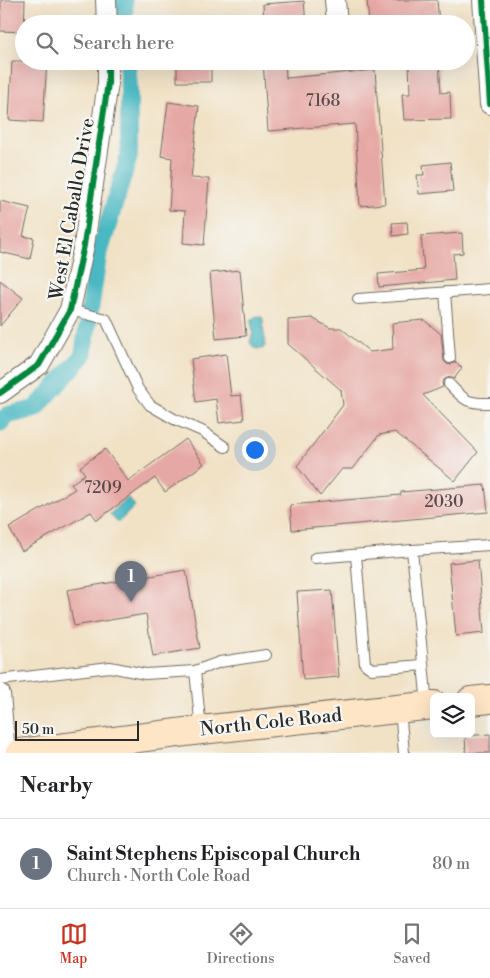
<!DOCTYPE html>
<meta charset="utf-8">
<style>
body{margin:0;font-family:"Libre Bodoni",serif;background:#f2f2f2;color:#202124}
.controls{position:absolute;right:15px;bottom:15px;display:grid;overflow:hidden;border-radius:8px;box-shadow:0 5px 20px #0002}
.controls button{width:45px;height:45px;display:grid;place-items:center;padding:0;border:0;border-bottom:1px solid #e0e0e0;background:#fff;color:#202124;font:25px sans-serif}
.scale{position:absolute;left:15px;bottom:12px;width:124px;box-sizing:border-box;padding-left:5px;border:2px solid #2b2b2b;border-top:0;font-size:14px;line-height:18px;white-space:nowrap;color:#2b2b2b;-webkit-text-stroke:4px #f6f6f2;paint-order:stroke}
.you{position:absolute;left:254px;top:449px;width:18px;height:18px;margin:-12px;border:4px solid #fff;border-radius:50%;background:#1a73e8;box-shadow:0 0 0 8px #1a73e833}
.badge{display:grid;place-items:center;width:32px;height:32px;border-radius:50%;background:#c8321e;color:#fff;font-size:16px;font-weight:700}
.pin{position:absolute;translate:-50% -41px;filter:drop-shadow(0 1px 2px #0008)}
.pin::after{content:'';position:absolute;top:26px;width:18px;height:15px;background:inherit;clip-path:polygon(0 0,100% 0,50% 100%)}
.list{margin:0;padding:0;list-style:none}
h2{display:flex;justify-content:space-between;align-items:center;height:65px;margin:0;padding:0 20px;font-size:21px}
h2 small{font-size:16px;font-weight:400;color:#757577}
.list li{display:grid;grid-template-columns:32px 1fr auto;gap:15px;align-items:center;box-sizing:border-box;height:90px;padding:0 20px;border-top:1px solid #e0e0e0}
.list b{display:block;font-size:19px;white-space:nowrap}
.list p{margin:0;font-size:16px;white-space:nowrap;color:#757577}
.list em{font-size:16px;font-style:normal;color:#757577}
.icon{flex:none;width:28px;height:28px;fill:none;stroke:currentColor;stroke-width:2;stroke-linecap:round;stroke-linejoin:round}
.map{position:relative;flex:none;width:490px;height:753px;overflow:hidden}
.search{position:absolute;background:#fff;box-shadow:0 5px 20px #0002;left:15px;right:15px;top:15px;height:55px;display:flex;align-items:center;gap:12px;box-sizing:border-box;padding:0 18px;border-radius:28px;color:#757577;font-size:19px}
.sheet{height:155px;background:#fff}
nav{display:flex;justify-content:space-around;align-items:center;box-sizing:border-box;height:70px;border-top:1px solid #e0e0e0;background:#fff;font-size:14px;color:#757577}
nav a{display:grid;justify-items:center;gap:2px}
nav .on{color:#c8321e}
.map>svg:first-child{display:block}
.water{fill:#49b8c2;stroke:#3a7276}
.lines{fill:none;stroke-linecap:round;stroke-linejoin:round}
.canal{stroke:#49b8c2;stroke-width:18}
.building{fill:#e6a8a4}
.service-casing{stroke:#706b61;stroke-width:12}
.minor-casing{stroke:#706b61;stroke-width:22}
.secondary-casing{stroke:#706b61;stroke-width:30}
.service{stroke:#fff;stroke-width:10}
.minor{stroke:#fff;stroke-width:20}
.secondary{stroke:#fde5c5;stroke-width:28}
.cycleway-casing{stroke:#f6f6f2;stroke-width:9}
.cycleway{stroke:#00873e;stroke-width:6}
.labels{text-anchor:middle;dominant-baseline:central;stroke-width:4.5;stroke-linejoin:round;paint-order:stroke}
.number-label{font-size:16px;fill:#5a4a49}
.street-label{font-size:19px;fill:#2b2b2b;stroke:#f6f6f2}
</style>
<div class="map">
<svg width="490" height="753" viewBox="0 0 490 753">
<rect width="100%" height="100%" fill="#f6f6f2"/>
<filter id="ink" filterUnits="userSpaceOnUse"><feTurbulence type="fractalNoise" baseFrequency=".02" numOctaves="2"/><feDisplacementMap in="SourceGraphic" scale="10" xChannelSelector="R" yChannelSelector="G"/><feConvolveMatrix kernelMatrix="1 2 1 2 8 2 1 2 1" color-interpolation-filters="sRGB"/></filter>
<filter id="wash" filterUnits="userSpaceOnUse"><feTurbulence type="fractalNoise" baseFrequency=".0096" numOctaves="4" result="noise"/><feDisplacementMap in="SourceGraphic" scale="20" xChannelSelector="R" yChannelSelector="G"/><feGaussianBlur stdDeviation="1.12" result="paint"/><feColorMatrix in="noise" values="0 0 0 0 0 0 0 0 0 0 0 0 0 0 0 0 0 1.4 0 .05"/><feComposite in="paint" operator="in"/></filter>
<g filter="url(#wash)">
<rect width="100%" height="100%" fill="#f1e2c6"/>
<path class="water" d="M257 316 262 317C265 323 262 327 264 333 265 342 269 352 254 348L250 342 253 332 251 323 252 319Z
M127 497 135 506 118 523 110 514Z"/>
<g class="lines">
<path class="canal" d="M124 0 125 24
M0 423 8 415 35 409 83 356 98 257 129 156V87L127 61"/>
</g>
<g id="blocks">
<path class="building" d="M1 0H25L24 32 0 31Z
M367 0H437L439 23 425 24H369Z
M304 1 306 24H264L263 4Z
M12 61H47L43 122 9 120Z
M177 61H211V82H177Z
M263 61H285L286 78 375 70 385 204 360 206 355 124 268 131Z
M409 61H439L441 93 450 92 451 119 404 120 402 94H410Z
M168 102 199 106 191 178 209 179 204 245 183 243 185 211 169 210 172 158 161 156Z
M450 162 453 191 419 194 417 175H424L423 165Z
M0 201 30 208 23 236 34 238 30 259 0 252Z
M407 222 408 234 393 236 392 223Z
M462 233 463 253 453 254 455 280 379 287 378 274 424 270 421 236Z
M240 270 246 336 216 339 210 273Z
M0 280 23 298 0 326Z
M312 318 330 328H341L370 352 393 349 392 323 424 320 441 334 444 361 447 364 450 365 455 362 462 368 454 379 450 377 445 379 442 382 443 387 423 395 478 452 455 481 395 432 379 435 353 469H342L320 496 297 466 343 405 341 390 288 344V320Z
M226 354 231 396 241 395 244 420 219 423 216 399 196 402 191 359Z
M186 439 204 464 165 492 155 478 97 520 91 512 22 551 9 528 75 489 71 484 85 474 80 467 105 449 128 481Z
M485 485 488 512 292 530 290 505 401 495V492Z
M478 560 484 633 456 636 449 563Z
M186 570 200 648 153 656 146 614 74 626 67 590Z
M332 590 339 677 303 680 297 592Z
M490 734V753H466L465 736Z"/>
</g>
</g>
<g filter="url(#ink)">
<use href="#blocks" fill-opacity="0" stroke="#706b61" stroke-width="1"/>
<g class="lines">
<defs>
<path id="service" d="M445 292 450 358
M358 299 490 289
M70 310 106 319 138 389 150 405 174 419 202 431 225 447
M449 384C464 400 467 404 490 403
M412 550 490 545
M356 555 365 664 372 669 423 665
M315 558 412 550 427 705
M195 671 201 729
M0 680 110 667 145 674 195 671 220 662 266 655
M400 710 404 753"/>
<path id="minor" d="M106 0 107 24
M335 0 337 24
M483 0 490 104
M0 393 39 365 70 310 84 245 108 83V61
M0 694 5 753"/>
<path id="secondary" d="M471 701 490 699
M20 753 201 730 434 705"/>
</defs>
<use href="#service" class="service-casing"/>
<use href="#minor" class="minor-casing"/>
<use href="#secondary" class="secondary-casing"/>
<use href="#service" class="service"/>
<use href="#minor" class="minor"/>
<use href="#secondary" class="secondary"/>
<defs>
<path id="cycleway" d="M483 0 490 104
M0 393 39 365 70 310 84 245 108 83V61"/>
</defs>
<use href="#cycleway" class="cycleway-casing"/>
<use href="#cycleway" class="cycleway"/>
</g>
</g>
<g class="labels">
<g class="number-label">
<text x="323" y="101">7168</text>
<text x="103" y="488">7209</text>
<text x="444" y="502">2030</text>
</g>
<g class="street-label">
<text transform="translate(72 209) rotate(-80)">West El Caballo Drive</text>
<text transform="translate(271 722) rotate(-6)">North Cole Road</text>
</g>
</g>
</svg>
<div class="controls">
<button><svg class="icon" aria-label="layers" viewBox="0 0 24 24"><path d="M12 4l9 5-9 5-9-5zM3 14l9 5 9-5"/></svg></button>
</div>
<div class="scale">50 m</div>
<div class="you"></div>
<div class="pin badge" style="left:131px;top:602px;background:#6b7280">1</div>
<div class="search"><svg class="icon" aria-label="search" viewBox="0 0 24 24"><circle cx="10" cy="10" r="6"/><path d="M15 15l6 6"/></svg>Search here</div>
</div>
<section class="sheet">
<h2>Nearby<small></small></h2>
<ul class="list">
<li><span class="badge" style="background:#6b7280">1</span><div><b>Saint Stephens Episcopal Church</b><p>Church · North Cole Road</p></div><em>80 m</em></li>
</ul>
</section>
<nav>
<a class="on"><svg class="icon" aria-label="map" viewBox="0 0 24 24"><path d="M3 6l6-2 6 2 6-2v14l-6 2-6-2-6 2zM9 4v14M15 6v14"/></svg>Map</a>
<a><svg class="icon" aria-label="directions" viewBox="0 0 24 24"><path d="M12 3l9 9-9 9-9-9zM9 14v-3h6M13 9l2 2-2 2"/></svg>Directions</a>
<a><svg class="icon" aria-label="saved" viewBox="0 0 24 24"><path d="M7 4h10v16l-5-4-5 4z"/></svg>Saved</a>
</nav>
